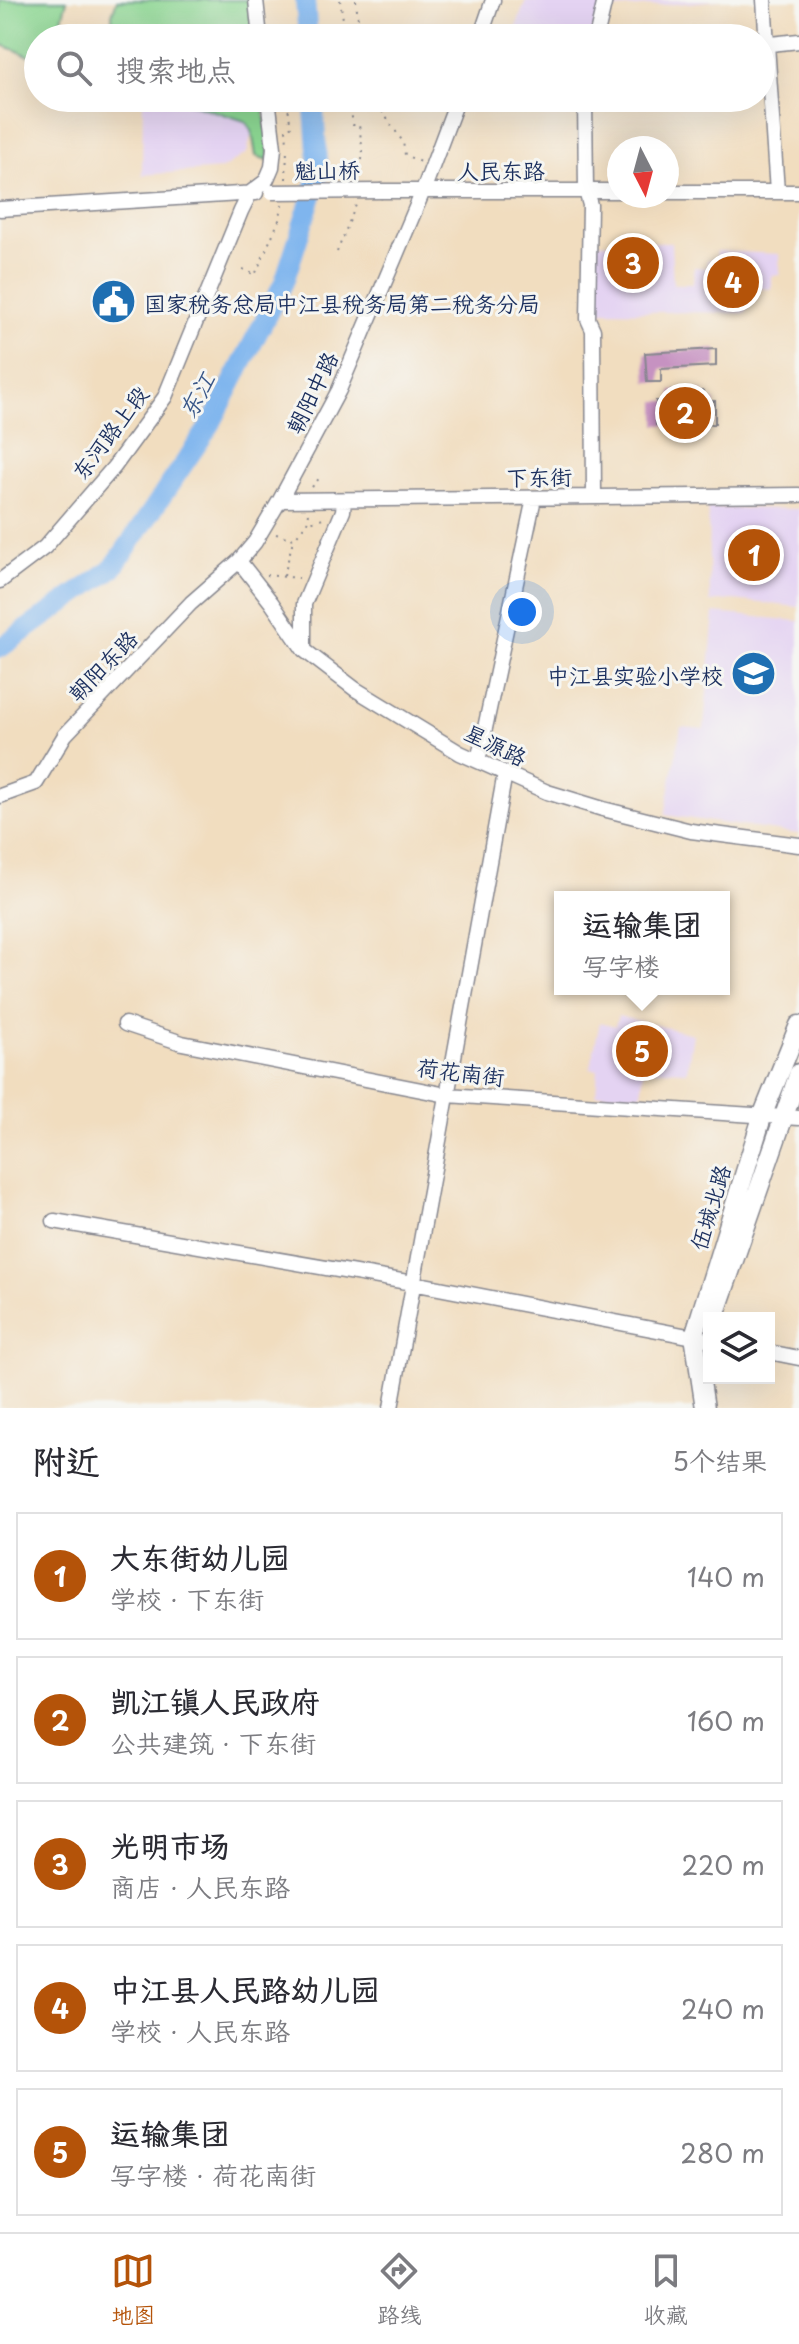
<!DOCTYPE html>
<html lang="zh">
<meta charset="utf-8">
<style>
body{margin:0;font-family:"Playpen Sans","LXGW WenKai TC",sans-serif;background:#f2f2f3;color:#2b2b33}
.controls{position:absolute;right:24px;bottom:24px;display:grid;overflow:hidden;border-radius:0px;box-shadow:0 8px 32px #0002}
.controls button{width:72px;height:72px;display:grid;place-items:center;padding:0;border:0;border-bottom:2px solid #e1e1e2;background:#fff;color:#2b2b33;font:40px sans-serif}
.compass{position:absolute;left:607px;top:136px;width:72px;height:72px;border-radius:50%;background:#fff;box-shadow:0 8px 32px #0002;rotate:174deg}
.you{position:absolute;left:522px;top:612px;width:28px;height:28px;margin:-20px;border:6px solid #fff;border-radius:50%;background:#1a73e8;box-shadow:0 0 0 12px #1a73e833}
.badge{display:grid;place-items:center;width:52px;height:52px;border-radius:50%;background:#b45309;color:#fff;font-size:26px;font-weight:700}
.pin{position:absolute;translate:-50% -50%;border:4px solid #fff;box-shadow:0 2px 8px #0006}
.popup{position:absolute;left:554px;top:891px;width:176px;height:104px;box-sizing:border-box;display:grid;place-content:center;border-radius:0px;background:#fff;filter:drop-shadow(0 2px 6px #0005);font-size:26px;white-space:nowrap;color:#7c7c81}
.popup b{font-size:30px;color:#2b2b33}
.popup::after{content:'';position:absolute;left:50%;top:100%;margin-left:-16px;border:16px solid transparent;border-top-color:#fff}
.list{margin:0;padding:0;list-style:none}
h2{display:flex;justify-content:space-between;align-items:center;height:104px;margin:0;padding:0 32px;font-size:34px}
h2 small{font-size:26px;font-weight:400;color:#7c7c81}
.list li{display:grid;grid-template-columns:52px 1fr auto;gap:24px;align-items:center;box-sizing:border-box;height:128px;margin:0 16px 16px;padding:0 16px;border:2px solid #e1e1e2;border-radius:0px}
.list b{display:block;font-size:30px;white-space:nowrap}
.list p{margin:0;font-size:26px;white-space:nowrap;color:#7c7c81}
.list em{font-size:26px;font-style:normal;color:#7c7c81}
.icon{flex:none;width:44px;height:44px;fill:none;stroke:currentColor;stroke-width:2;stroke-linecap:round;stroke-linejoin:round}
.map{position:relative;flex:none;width:799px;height:1408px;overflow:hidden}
.search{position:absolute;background:#fff;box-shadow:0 8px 32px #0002;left:24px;right:24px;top:24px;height:88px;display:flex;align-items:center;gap:20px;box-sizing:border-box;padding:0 28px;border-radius:44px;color:#7c7c81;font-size:30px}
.sheet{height:824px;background:#fff}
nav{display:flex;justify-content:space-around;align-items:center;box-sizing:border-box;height:112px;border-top:2px solid #e1e1e2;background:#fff;font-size:22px;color:#7c7c81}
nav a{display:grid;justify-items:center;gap:4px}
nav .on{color:#b45309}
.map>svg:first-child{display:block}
.built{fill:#e4d3f2}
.green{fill:#8bd591;stroke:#538278;stroke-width:2}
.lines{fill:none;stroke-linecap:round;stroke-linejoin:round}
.river{stroke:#7fb5ee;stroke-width:20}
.building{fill:#c692c1}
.minor-casing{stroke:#86868e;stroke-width:17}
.major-casing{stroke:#86868e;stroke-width:21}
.path{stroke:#86868e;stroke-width:2;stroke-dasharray:2 6;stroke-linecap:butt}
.minor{stroke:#fff;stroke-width:14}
.major{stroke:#fff;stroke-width:18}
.minor-bridge-casing{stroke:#86868e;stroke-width:17;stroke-linecap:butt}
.minor-bridge{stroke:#fff;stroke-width:14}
.labels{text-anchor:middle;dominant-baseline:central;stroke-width:6;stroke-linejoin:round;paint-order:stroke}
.street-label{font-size:22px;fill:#1b2f5e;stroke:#f6f6f2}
.poi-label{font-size:22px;fill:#1b2f5e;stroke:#f6f6f2;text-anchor:start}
.water-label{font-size:24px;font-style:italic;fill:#395789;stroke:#f6f6f2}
</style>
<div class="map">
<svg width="799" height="1408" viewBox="0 0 799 1408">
<rect width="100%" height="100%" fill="#f6f6f2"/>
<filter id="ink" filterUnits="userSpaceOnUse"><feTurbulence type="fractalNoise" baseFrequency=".0125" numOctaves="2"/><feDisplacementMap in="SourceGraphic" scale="16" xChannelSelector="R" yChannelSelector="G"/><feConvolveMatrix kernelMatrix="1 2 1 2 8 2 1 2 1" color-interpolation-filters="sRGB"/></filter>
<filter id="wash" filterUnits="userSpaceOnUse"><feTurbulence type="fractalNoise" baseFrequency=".006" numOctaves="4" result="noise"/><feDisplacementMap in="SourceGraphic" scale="32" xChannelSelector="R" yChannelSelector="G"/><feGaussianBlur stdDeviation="1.8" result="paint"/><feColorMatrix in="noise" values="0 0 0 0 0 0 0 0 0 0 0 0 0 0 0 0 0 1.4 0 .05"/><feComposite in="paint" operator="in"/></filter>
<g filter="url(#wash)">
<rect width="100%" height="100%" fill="#f1ddbf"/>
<path class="built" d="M526 0 533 1 723 0 615 9 608 13 586 38H512Z
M143 98H173L245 121 252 131 247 153 222 169 142 175Z
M671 242 673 284H693L694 267 707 268V260L716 259 717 251 779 254 780 275 772 276V289L752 288 748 294 746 313 592 311 594 243Z
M708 508 799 509V607L733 600 710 602Z
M714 613 799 621V834L665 815 681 727 704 729Z
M618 1016 693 1034 687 1071 644 1069 641 1094H596L598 1070 590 1069 600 1022 615 1026Z"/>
<path class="green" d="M0 0H67L57 38H38V59L0 44Z
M117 0H250L254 38H113L112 14Z
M173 98H262L269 145 268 160 256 156 252 131 245 121Z"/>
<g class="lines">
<path class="river" d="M305 0 308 38
M0 648 113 568 211 424 284 282 319 174 313 98"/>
</g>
<g id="blocks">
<path class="building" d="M716 349V366L661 369V382H647L645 353Z
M671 391H703V401H715V424L656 425V401H672Z"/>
</g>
</g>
<g filter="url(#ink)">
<use href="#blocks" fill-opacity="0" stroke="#86868e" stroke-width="2"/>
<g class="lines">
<defs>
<path id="minor" d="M256 0 260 38
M764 0 777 192
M480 38 493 0
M596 38 605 0
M761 45 799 41
M585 98 586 191 590 205 588 319 593 330 594 497
M382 191H619
M667 192H799
M0 209 256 193
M280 500 799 495
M239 561 271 602 304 650 355 689 460 753 547 792 603 809 691 831 799 845
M0 581 45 547 114 467 165 397 241 211 250 193 266 181 272 167 274 148 268 98
M304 650V604L343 511 344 500
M478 761 534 498
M0 796 36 783 65 735 191 603 239 561 255 542 280 500 339 390 423 191 458 98
M125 1024 182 1043 447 1095 799 1118
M54 1221 413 1283 709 1340
M769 1352 799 1358
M391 1408 505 773"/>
<path id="major" d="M714 1318 799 1073
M705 1408 694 1336 763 1114 799 1025"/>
</defs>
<use href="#minor" class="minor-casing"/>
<use href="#major" class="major-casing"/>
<path class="path" d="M340 0 346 38
M356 0 360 38
M356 98 357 102 350 104 353 125H359L363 153 359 179
M373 98 403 142 405 155 420 162
M284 106H288L291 129 286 130 287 143
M286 179 287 149
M337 252 356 205
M243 269 255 275 280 218 282 205
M312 487 321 476
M309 513 307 523 326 517
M276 534 294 539 307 523
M266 575 299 578
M284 576 293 540"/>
<use href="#minor" class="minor"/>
<use href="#major" class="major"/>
<defs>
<path id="minor-bridge" d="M272 192 382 191"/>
</defs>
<use href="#minor-bridge" class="minor-bridge-casing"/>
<use href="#minor-bridge" class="minor-bridge"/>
</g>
</g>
<defs>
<symbol id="civic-disc" viewBox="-11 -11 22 22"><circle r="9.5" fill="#1f6fb2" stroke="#f6f6f2"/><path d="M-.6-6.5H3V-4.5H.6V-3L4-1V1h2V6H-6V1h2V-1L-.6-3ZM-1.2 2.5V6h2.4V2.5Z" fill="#fff"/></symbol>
<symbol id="school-disc" viewBox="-11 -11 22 22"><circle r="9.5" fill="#1f6fb2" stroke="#f6f6f2"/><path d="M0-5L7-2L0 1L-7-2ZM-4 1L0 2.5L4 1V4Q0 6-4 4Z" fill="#fff"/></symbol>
</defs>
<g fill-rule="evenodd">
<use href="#civic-disc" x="88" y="276" width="51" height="51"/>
<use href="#school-disc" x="728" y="648" width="51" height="51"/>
</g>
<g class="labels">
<g class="street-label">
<text transform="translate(327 169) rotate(-1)">魁山桥</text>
<text x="501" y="169">人民东路</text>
<text transform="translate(311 392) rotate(-64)">朝阳中路</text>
<text transform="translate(109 432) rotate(-53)">东河路上段</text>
<text transform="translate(539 476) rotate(-1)">下东街</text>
<text transform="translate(102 665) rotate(-46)">朝阳东路</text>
<text transform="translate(496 744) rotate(26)">星源路</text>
<text transform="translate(461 1071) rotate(7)">荷花南街</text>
<text transform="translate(709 1207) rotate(-73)">伍城北路</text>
</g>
<g class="poi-label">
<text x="144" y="302">国家税务总局中江县税务局第二税务分局</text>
<text x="723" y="674" text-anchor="end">中江县实验小学校</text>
</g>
<g class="water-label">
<text transform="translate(196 395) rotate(-61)">东江</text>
</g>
</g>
</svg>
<div class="controls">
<button><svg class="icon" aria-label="layers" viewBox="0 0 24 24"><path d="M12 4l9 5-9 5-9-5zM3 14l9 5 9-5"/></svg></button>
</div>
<svg class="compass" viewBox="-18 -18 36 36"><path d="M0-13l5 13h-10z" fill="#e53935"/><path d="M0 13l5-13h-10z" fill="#7c7c81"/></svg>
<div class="you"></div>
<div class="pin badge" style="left:754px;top:555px">1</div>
<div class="pin badge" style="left:685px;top:413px">2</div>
<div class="pin badge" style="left:633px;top:263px">3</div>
<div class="pin badge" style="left:733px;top:282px">4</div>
<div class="pin badge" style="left:642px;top:1051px">5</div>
<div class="popup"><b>运输集团</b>写字楼</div>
<div class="search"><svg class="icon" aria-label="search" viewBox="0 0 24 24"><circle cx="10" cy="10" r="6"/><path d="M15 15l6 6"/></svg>搜索地点</div>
</div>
<section class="sheet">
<h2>附近<small>5个结果</small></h2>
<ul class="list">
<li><span class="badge">1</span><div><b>大东街幼儿园</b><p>学校 · 下东街</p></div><em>140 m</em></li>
<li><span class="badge">2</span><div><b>凯江镇人民政府</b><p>公共建筑 · 下东街</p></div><em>160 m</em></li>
<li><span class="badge">3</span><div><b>光明市场</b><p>商店 · 人民东路</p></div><em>220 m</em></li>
<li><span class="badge">4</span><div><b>中江县人民路幼儿园</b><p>学校 · 人民东路</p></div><em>240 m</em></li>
<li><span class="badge">5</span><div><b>运输集团</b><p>写字楼 · 荷花南街</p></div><em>280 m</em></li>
</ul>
</section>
<nav>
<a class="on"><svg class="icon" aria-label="map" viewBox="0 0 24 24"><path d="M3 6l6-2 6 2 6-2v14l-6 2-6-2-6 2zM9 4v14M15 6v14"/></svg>地图</a>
<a><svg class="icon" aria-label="directions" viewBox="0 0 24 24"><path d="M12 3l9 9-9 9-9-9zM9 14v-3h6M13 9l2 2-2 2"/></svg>路线</a>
<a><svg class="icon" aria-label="saved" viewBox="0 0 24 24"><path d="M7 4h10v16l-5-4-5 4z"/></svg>收藏</a>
</nav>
